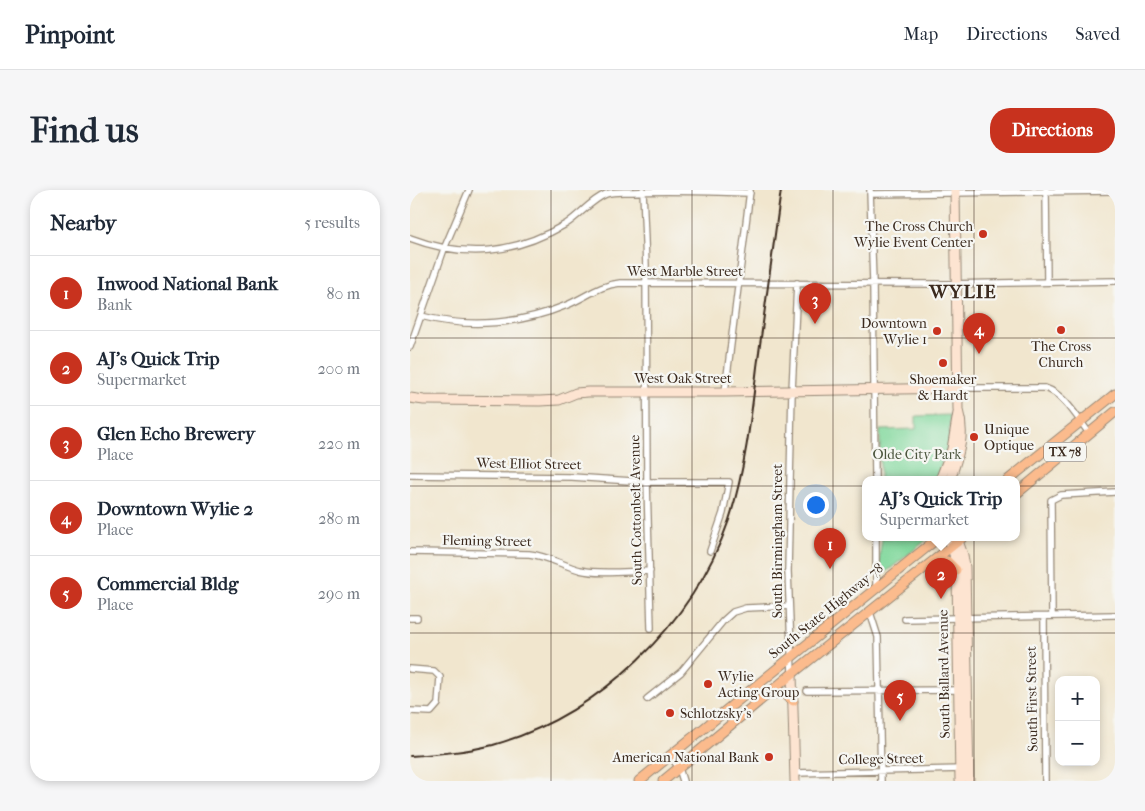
<!DOCTYPE html>
<meta charset="utf-8">
<style>
body{margin:0;font-family:"IM FELL French Canon",serif;background:#f6f6f7;color:#1f2937}
.controls{position:absolute;right:15px;bottom:15px;display:grid;overflow:hidden;border-radius:10px;box-shadow:0 2px 8px #0003}
.controls button{width:45px;height:45px;display:grid;place-items:center;padding:0;border:0;border-bottom:1px solid #e0e1e3;background:#fff;color:#1f2937;font:25px sans-serif}
.you{position:absolute;left:405px;top:314px;width:18px;height:18px;margin:-12px;border:4px solid #fff;border-radius:50%;background:#1a73e8;box-shadow:0 0 0 8px #1a73e833}
.badge{display:grid;place-items:center;width:32px;height:32px;border-radius:50%;background:#c8321e;color:#fff;font-size:16px;font-weight:700}
.pin{position:absolute;translate:-50% -41px;filter:drop-shadow(0 1px 2px #0008)}
.pin::after{content:'';position:absolute;top:26px;width:18px;height:15px;background:inherit;clip-path:polygon(0 0,100% 0,50% 100%)}
.popup{position:absolute;left:452px;top:286px;width:158px;height:65px;box-sizing:border-box;display:grid;place-content:center;border-radius:10px;background:#fff;filter:drop-shadow(0 1px 4px #0005);font-size:16px;white-space:nowrap;color:#747a83}
.popup b{font-size:19px;color:#1f2937}
.popup::after{content:'';position:absolute;left:50%;top:100%;margin-left:-10px;border:10px solid transparent;border-top-color:#fff}
.list{margin:0;padding:0;list-style:none}
h2{display:flex;justify-content:space-between;align-items:center;height:65px;margin:0;padding:0 20px;font-size:21px}
h2 small{font-size:16px;font-weight:400;color:#747a83}
.list li{display:grid;grid-template-columns:32px 1fr auto;gap:15px;align-items:center;box-sizing:border-box;height:75px;padding:0 20px;border-top:1px solid #e0e1e3}
.list b{display:block;font-size:19px;white-space:nowrap}
.list p{margin:0;font-size:16px;white-space:nowrap;color:#747a83}
.list em{font-size:16px;font-style:normal;color:#747a83}
.map{position:relative;flex:none;width:705px;height:591px;overflow:hidden;border-radius:20px}
header{display:flex;align-items:center;gap:30px;box-sizing:border-box;height:70px;padding:0 25px;background:#fff;border-bottom:1px solid #e0e1e3}
header strong{font-size:24px}
nav{display:flex;gap:28px;margin-inline-start:auto;font-size:18px}
.intro{display:flex;align-items:center;justify-content:space-between;box-sizing:border-box;height:120px;padding:0 30px}
h1{margin:0;font-size:35px}
.button{padding:12px 22px;border-radius:20px;background:#c8321e;color:#fff;font-size:18px;font-weight:700}
main{display:flex;gap:30px;padding:0 30px}
aside{flex:1;background:#fff;border-radius:20px;box-shadow:0 2px 8px #0003}
.map>svg:first-child{display:block}
.green{fill:#81d89c;stroke:#5e815d}
.lines{fill:none;stroke-linecap:round;stroke-linejoin:round}
.street-casing{stroke:#968876;stroke-width:8}
.secondary-casing{stroke:#968876;stroke-width:11}
.primary-casing{stroke:#968876;stroke-width:11}
.street{stroke:#fff;stroke-width:5.5}
.secondary{stroke:#fde4d1;stroke-width:9}
.primary{stroke:#fbbb8d;stroke-width:9}
.rail{stroke:#3b2a1e;stroke-width:2}
.grid{fill:none;stroke:#3b2a1e;stroke-width:1;stroke-opacity:0.55}
.poi-dot{fill:#c8321e;stroke:#f6f6f2;stroke-width:2}
.labels{text-anchor:middle;dominant-baseline:central;stroke-width:4.5;stroke-linejoin:round;paint-order:stroke}
.shield{fill:#f6f6f2;stroke:#73675e;stroke-width:1}
.shield-label{font-size:12px;font-weight:bold;fill:#3b2a1e}
.poi-label{font-size:14px;fill:#3b2a1e;stroke:#f6f6f2;text-anchor:end}
.street-label{font-size:14px;fill:#3b2a1e;stroke:#f6f6f2}
.park-label{font-size:14px;fill:#4c563e;stroke:#f6f6f2}
.district-label{font-size:19px;font-weight:bold;letter-spacing:1px;fill:#3b2a1e;stroke:#f6f6f2}
</style>
<header>
<strong>Pinpoint</strong>
<nav><a>Map</a><a>Directions</a><a>Saved</a></nav>
</header>
<div class="intro"><h1>Find us</h1><a class="button">Directions</a></div>
<main>
<aside>
<h2>Nearby<small>5 results</small></h2>
<ul class="list">
<li><span class="badge">1</span><div><b>Inwood National Bank</b><p>Bank</p></div><em>80 m</em></li>
<li><span class="badge">2</span><div><b>AJ's Quick Trip</b><p>Supermarket</p></div><em>200 m</em></li>
<li><span class="badge">3</span><div><b>Glen Echo Brewery</b><p>Place</p></div><em>220 m</em></li>
<li><span class="badge">4</span><div><b>Downtown Wylie 2</b><p>Place</p></div><em>280 m</em></li>
<li><span class="badge">5</span><div><b>Commercial Bldg</b><p>Place</p></div><em>290 m</em></li>
</ul>
</aside>
<div class="map">
<svg width="705" height="591" viewBox="0 0 705 591">
<rect width="100%" height="100%" fill="#f6f6f2"/>
<filter id="ink" filterUnits="userSpaceOnUse"><feTurbulence type="fractalNoise" baseFrequency=".02" numOctaves="2"/><feDisplacementMap in="SourceGraphic" scale="10" xChannelSelector="R" yChannelSelector="G"/><feConvolveMatrix kernelMatrix="1 2 1 2 8 2 1 2 1" color-interpolation-filters="sRGB"/></filter>
<filter id="wash" filterUnits="userSpaceOnUse"><feTurbulence type="fractalNoise" baseFrequency=".0096" numOctaves="4" result="noise"/><feDisplacementMap in="SourceGraphic" scale="20" xChannelSelector="R" yChannelSelector="G"/><feGaussianBlur stdDeviation="1.12" result="paint"/><feColorMatrix in="noise" values="0 0 0 0 0 0 0 0 0 0 0 0 0 0 0 0 0 1.4 0 .05"/><feComposite in="paint" operator="in"/></filter>
<g filter="url(#wash)">
<rect width="100%" height="100%" fill="#f1e6ce"/>
<path class="green" d="M540 225 539 252 526 290H470V240L506 239V226Z
M472 348H519L475 383 472 381C467 371 471 358 472 348Z"/>
</g>
<g filter="url(#ink)">
<g class="lines">
<defs>
<path id="street" d="M233 0 236 76 237 292 241 438
M460 0 463 93 465 290
M636 0 637 92
M460 4 705 1
M0 48C55 69 105 64 156 34 170 25 181 10 196 4 204 1 214 2 222 2 261 0 301 2 340 3
M11 126C60 139 111 134 157 115 176 107 190 95 210 93L537 94 705 91
M0 157 34 59 59 0
M548 198H635C654 204 667 227 679 243
M315 202 340 1
M0 285 162 287 237 292H319L313 323 300 361
M466 348V398
M0 362 119 364C138 366 152 375 170 380 190 385 219 381 240 381
M460 422 468 447 471 591
M642 426 641 310 651 305 705 302
M634 427 635 591
M0 428H7
M495 429 705 425
M0 479 24 481 30 487 28 514 21 522 0 521
M382 484 378 381 382 201 387 93
M397 501 552 500
M237 509 271 482 313 431 323 422 336 418 379 416
M260 565 269 578 273 591
M385 583 553 579"/>
<path id="secondary" d="M0 208 14 210 130 211 149 210 166 203 178 202H315L548 198
M530 290 542 259 548 223
M540 290C548 266 556 246 548 220L545 0
M537 348 544 364 547 384 550 591
M547 348 553 365 555 377 559 591
M382 484 385 591"/>
<path id="primary" d="M598 290 705 204
M606 304 705 222
M522 372 537 371 546 380
M359 504 374 503 383 511
M229 591 528 348
M253 591 388 479 552 348"/>
</defs>
<use href="#street" class="street-casing"/>
<use href="#secondary" class="secondary-casing"/>
<use href="#primary" class="primary-casing"/>
<use href="#street" class="street"/>
<use href="#secondary" class="secondary"/>
<use href="#primary" class="primary"/>
<path class="rail" d="M0 566C28 564 55 562 83 555 189 525 283 434 319 330 335 281 341 228 347 177 355 118 363 59 371 0"/>
</g>
</g>
<path class="grid" d="M141 0V591M282 0V591M423 0V591M564 0V591M0 148H705M0 296H705M0 443H705"/>
<g class="poi-dot">
<circle cx="573" cy="44" r="5"/>
<circle cx="651" cy="140" r="5"/>
<circle cx="527" cy="141" r="5"/>
<circle cx="533" cy="173" r="5"/>
<circle cx="564" cy="247" r="5"/>
<circle cx="298" cy="494" r="5"/>
<circle cx="260" cy="523" r="5"/>
<circle cx="359" cy="567" r="5"/>
</g>
<g class="labels">
<rect class="shield" x="634" y="252.5" width="42" height="19" rx="4"/>
<g class="shield-label">
<text x="655" y="262">TX 78</text>
</g>
<g class="poi-label">
<text x="563" y="36">The Cross Church<tspan x="563" dy="16">Wylie Event Center</tspan></text>
<text x="517" y="133">Downtown<tspan x="517" dy="16">Wylie 1</tspan></text>
<text x="651" y="156" text-anchor="middle">The Cross<tspan x="651" dy="16">Church</tspan></text>
<text x="533" y="189" text-anchor="middle">Shoemaker<tspan x="533" dy="16">&amp; Hardt</tspan></text>
<text x="574" y="239" text-anchor="start">Unique<tspan x="574" dy="16">Optique</tspan></text>
<text x="308" y="486" text-anchor="start">Wylie<tspan x="308" dy="16">Acting Group</tspan></text>
<text x="270" y="523" text-anchor="start">Schlotzsky's</text>
<text x="349" y="567">American National Bank</text>
</g>
<g class="street-label">
<text x="275" y="81">West Marble Street</text>
<text x="273" y="188">West Oak Street</text>
<text transform="translate(119 274) rotate(1)">West Elliot Street</text>
<text transform="translate(226 320) rotate(-91)">South Cottonbelt Avenue</text>
<text transform="translate(77 351) rotate(1)">Fleming Street</text>
<text transform="translate(367 351) rotate(-90)">South Birmingham Street</text>
<text transform="translate(416 421) rotate(-39)">South State Highway 78</text>
<text transform="translate(534 484) rotate(-91)">South Ballard Avenue</text>
<text transform="translate(622 509) rotate(-91)">South First Street</text>
<text transform="translate(471 569) rotate(-1)">College Street</text>
</g>
<g class="park-label">
<text x="507" y="264">Olde City Park</text>
</g>
<g class="district-label">
<text x="553" y="102">WYLIE</text>
</g>
</g>
</svg>
<div class="controls">
<button>+</button>
<button>−</button>
</div>
<div class="you"></div>
<div class="pin badge" style="left:420px;top:379px">1</div>
<div class="pin badge" style="left:531px;top:409px">2</div>
<div class="popup"><b>AJ's Quick Trip</b>Supermarket</div>
<div class="pin badge" style="left:405px;top:134px">3</div>
<div class="pin badge" style="left:569px;top:164px">4</div>
<div class="pin badge" style="left:490px;top:531px">5</div>
</div>
</main>
